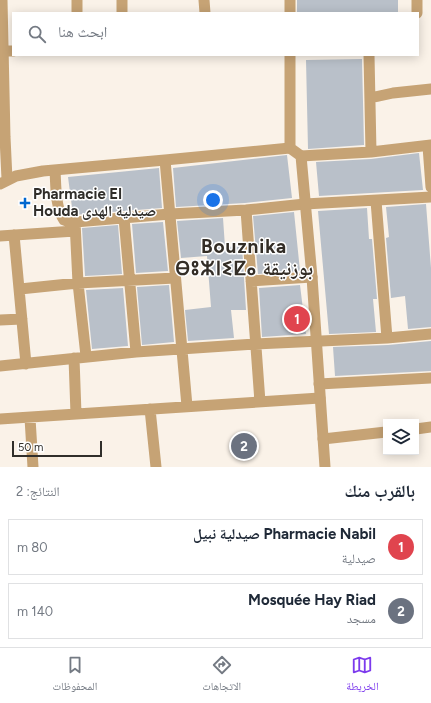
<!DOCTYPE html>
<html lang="ar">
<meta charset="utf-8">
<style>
body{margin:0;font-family:Figtree,"Noto Naskh Arabic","Noto Sans Tifinagh",sans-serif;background:#f6f6f7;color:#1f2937;direction:rtl}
.controls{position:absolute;right:12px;bottom:12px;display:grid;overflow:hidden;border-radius:0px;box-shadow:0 2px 10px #0003}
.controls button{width:36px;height:36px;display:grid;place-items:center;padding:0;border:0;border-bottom:1px solid #e0e1e3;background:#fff;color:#1f2937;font:20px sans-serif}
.scale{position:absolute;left:12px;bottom:10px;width:90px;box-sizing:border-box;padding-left:4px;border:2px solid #302e2a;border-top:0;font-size:11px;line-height:14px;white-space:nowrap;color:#302e2a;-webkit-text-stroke:3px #fff;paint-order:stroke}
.you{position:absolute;left:213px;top:200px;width:14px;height:14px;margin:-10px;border:3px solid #fff;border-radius:50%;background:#1a73e8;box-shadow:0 0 0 6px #1a73e833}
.badge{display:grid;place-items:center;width:26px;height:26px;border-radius:50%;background:#7c3aed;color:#fff;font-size:13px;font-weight:700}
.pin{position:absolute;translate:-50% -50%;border:2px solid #fff;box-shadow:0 1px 4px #0006}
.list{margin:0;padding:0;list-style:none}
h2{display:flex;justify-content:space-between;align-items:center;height:52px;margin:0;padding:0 16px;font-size:17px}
h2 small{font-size:13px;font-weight:400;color:#747a83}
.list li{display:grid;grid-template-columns:26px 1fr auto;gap:12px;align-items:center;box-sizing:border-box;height:56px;margin:0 8px 8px;padding:0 8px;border:1px solid #e0e1e3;border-radius:0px}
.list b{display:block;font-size:15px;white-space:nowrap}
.list p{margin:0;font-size:13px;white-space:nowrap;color:#747a83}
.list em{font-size:13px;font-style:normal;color:#747a83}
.icon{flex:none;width:22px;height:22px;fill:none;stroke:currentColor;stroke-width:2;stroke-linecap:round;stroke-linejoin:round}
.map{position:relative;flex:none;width:431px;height:467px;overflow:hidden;direction:ltr}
.search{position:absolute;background:#fff;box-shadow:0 2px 10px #0003;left:12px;right:12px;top:12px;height:44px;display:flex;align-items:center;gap:10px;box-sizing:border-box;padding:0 14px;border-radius:0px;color:#747a83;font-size:15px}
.sheet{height:180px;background:#fff}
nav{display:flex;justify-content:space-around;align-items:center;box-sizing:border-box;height:56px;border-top:1px solid #e0e1e3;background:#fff;font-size:11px;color:#747a83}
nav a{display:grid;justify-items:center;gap:2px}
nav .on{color:#7c3aed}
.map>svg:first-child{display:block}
.building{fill:#b9c0c9}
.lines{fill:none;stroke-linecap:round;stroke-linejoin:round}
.minor{stroke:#c6a375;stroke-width:11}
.tertiary{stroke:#c6a375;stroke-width:11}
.poi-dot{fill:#0067cf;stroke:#fff;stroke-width:1.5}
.labels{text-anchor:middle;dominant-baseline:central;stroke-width:3;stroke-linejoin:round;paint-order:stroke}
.poi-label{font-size:15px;font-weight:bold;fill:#302e2a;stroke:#fff;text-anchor:start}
.district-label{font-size:19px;font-weight:bold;letter-spacing:1px;fill:#332d26;stroke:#fff}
</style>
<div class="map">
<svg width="431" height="467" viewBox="0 0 431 467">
<rect width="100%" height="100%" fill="#faf2e8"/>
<path class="building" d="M297 0H398V13H297Z
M362 59 364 145 308 149 306 60Z
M419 153 423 190 319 196 316 162 371 159Z
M287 155 292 198 245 203 176 207 173 168Z
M159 168 162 208 73 215 68 177Z
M426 204 431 268V327L408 329 405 296 391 298 386 238 389 237 386 207Z
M367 208 369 239H372L377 299H373L376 332 329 334 318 211Z
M294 212 300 271 258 274 253 216Z
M223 218 225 247 242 246 246 310H231L234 338 188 341 185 310 211 307 207 256 181 258 177 221Z
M163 222 168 271 136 273 132 224Z
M118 225 122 274 85 276 82 228Z
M169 285 174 342 142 345 137 287Z
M300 285 306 334 262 337 259 288Z
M123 288 128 346 92 349 86 290Z
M431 341V371L335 376 333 347 388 345Z"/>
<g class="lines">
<path class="minor" d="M2 0 5 137 7 179
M77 0V13
M204 0 205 13
M417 0V13
M122 13V0
M2 51H13
M369 55 371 152
M370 98 393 93 431 89
M428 146 431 187
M301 156 371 152 431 145
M165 160 187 406
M55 170C56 186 55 207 64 220L69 222H75L78 283 86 356
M0 184 16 176 43 171 165 160 290 148
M376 201 387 338
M246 210 260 402
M124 218 136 352
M75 222 170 214 246 210 305 204 431 197
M14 235 26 364
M0 236 75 231
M251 281 312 277
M20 289 78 283 175 278
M0 320 22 319
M74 358 76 414
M0 366 136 352 255 344 387 338 431 334
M319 384 431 378
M150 409 156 467
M30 418 33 467
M0 419 320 398
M416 429 431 427
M323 439 386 432"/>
<path class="tertiary" d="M290 0V13
M290 55V148L301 156 312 277 325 467"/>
</g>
<path class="poi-dot" d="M23 197h4v4h4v4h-4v4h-4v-4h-4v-4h4z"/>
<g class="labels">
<g class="poi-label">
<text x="33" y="194">Pharmacie El<tspan x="33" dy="17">Houda صيدلية الهدى</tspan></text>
</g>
<g class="district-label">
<text x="244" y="246">Bouznika<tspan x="244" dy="22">ⴱⵓⵣⵏⵉⵇⴰ بوزنيقة</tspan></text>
</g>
</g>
</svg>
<div class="controls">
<button><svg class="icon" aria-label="layers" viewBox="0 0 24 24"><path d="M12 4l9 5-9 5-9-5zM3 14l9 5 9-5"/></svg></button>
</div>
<div class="scale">50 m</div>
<div class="you"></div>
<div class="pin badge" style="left:297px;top:319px;background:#e0444e">1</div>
<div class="pin badge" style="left:244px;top:446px;background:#6b7280">2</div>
<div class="search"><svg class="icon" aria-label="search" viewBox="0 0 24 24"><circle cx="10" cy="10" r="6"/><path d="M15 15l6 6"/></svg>ابحث هنا</div>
</div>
<section class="sheet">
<h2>بالقرب منك<small>النتائج: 2</small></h2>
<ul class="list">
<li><span class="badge" style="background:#e0444e">1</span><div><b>Pharmacie Nabil صيدلية نبيل</b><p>صيدلية</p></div><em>80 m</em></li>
<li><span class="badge" style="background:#6b7280">2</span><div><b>Mosquée Hay Riad</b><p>مسجد</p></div><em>140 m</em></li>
</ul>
</section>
<nav>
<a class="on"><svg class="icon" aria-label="map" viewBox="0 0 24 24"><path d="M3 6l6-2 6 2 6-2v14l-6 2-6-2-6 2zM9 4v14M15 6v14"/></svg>الخريطة</a>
<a><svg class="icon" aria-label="directions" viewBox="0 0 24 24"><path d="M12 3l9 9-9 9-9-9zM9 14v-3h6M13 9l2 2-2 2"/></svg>الاتجاهات</a>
<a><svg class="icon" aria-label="saved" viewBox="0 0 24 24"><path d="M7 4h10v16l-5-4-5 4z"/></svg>المحفوظات</a>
</nav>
